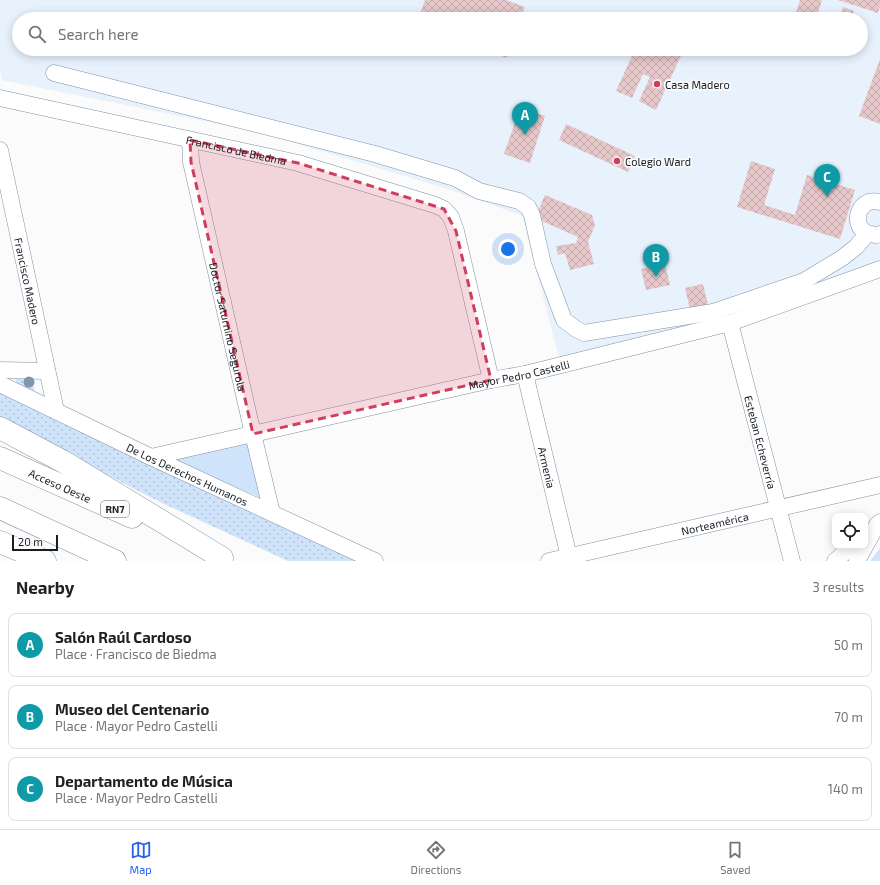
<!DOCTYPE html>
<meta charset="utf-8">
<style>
body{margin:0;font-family:"Exo 2",sans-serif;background:#f2f2f2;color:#202124}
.controls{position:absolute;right:12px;bottom:12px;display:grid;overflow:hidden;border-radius:8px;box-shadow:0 2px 10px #0003}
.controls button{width:36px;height:36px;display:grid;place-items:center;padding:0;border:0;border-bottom:1px solid #e0e0e0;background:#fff;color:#202124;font:20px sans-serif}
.scale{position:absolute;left:12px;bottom:10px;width:46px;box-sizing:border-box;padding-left:4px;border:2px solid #161d24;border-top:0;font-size:11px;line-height:14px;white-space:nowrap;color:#161d24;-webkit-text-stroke:3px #fbfbfb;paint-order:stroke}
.you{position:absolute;left:508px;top:249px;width:14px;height:14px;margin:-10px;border:3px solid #fff;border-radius:50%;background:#1a73e8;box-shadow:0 0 0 6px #1a73e833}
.badge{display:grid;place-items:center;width:26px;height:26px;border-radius:50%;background:#2563eb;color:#fff;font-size:13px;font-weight:700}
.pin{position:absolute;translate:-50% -33px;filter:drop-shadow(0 1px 2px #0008)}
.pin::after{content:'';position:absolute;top:21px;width:14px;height:12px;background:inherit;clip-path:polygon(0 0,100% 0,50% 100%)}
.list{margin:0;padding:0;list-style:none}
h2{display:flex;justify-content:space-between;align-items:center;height:52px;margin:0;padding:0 16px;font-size:17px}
h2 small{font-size:13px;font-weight:400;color:#757577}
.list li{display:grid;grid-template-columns:26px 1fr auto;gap:12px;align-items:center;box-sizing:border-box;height:64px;margin:0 8px 8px;padding:0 8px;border:1px solid #e0e0e0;border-radius:8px}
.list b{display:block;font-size:15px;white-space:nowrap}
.list p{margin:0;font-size:13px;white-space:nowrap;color:#757577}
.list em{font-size:13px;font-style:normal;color:#757577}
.icon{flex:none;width:22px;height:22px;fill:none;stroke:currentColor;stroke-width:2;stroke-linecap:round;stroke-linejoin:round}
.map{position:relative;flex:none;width:880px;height:561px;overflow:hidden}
.search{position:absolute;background:#fff;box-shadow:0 2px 10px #0003;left:12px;right:12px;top:12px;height:44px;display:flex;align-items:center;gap:10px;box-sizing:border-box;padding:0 14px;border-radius:22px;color:#757577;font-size:15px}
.sheet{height:268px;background:#fff}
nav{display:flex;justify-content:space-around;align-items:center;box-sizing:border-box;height:56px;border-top:1px solid #e0e0e0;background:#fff;font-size:11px;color:#757577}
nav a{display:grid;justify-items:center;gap:2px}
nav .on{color:#2563eb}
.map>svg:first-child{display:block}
.built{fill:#e8f2fd;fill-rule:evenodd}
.grass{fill:url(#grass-dots)}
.green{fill:#cfe3fa}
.building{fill:url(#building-cross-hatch)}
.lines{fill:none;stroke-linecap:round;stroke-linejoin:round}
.minor-casing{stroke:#8192a5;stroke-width:17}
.highway-casing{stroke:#8192a5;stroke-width:23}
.minor{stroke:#fff;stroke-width:16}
.highway{stroke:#fff;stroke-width:22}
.tree{fill:#7f96ad}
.marked{fill:#cf3f5d;fill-opacity:0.2;stroke:#cf3f5d;stroke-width:3;stroke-dasharray:8 5;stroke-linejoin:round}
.poi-dot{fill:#cf3f5d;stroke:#fbfbfb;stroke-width:1.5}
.labels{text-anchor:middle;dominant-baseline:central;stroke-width:3.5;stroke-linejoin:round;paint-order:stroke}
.shield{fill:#fbfbfb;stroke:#5b6064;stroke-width:1}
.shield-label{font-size:10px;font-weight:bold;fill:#161d24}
.poi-label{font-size:11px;fill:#161d24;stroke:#fbfbfb;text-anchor:start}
.street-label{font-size:11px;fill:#161d24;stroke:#fbfbfb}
</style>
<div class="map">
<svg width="880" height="561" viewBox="0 0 880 561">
<defs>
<pattern id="grass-dots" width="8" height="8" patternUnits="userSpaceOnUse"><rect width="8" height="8" fill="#cfe3fa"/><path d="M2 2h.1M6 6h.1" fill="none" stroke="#b1c2d6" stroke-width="1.8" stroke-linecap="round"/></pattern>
<pattern id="building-cross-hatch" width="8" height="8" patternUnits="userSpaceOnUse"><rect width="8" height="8" fill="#e6c8ca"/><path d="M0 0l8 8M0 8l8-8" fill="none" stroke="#c5abad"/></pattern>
</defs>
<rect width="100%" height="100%" fill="#fbfbfb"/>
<path class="built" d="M0 0H880V262L741 313 559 358 522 216 451 190 258 132 2 80 0 70ZM19 19H861V49H19Z"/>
<path class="grass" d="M15 378 31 379 35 392 17 384Z
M0 391 361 561H288L160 502 0 420Z"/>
<path class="green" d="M247 443 261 498 172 460Z
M880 548V561H870Z"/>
<path class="building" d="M425 0H506L525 7 520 19H418Z
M800 0H822L816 19H794Z
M838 0H880V6L878 13Z
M843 7 854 11 852 19H839Z
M484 49H510L507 58Z
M635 49H684L656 110 639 101 650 77 643 74 632 98 616 91Z
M880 59V124L859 116Z
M520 108 545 116 530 163 504 154Z
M566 124 635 156 628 172 559 140Z
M751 161 775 169 764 205 795 215 807 175 855 190 840 239 737 207Z
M545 195 592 215 595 225 588 242 594 264 570 270 565 253 558 255 556 246 576 243 578 237 535 218Z
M665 264 670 285 646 290 641 269Z
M703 284 709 309 691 313 685 288Z"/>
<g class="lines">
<defs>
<g id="minor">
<path d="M54 73 375 154 455 178 479 191 519 201 528 207 532 215 543 264 564 320 576 329 584 333 713 312 804 281 842 258 856 247 867 234"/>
<path id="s1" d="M0 98 298 163 435 205 444 209 451 217 456 231 491 380"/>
<path id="s2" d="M190 140 191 162 253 434 272 513"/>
<path id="s3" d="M0 150 56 411"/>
<path d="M880 202C855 196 850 231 871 234 875 235 876 236 880 234"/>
<path id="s4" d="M730 323 792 561"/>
<path d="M0 370 47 371"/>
<path id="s5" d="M525 374 570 561"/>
<path id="s6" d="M0 384 151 457 375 561"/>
<path id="s7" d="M151 457 491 380 525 374 730 323 880 269"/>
<path id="s8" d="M549 561 880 485"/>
<path d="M835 561 852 546"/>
<path d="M857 561 877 525 880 522"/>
</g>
<g id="highway">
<path d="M0 428 64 462 222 558"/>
<path id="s9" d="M0 458 132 517"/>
<path d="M0 508 115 561"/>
<path d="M0 542 45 561"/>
</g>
</defs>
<use href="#minor" class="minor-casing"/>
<use href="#highway" class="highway-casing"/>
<use href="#minor" class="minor"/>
<use href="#highway" class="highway"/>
</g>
<circle class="tree" cx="29" cy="382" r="5.5"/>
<path class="marked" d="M190 140 298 163 444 209 456 231 491 380 253 434 191 162Z"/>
<g class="poi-dot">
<circle cx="657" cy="84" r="4"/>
<circle cx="617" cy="161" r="4"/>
</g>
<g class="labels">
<rect class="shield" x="101" y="501" width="28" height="16" rx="3"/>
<g class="shield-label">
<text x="115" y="509">RN7</text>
</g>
<g class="poi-label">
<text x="665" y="84">Casa Madero</text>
<text x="625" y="161">Colegio Ward</text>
</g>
<g class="street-label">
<text stroke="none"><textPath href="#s1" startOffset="242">Francisco de Biedma</textPath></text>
<text stroke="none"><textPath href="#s3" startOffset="134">Francisco Madero</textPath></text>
<text stroke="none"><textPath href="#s2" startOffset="191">Doctor Saturnino Segurola</textPath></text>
<text stroke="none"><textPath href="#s7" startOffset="377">Mayor Pedro Castelli</textPath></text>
<text stroke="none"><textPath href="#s4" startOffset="123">Esteban Echeverría</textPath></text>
<text stroke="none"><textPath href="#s5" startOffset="96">Armenia</textPath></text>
<text stroke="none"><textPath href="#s6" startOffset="208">De Los Derechos Humanos</textPath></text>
<text stroke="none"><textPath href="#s9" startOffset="66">Acceso Oeste</textPath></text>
<text stroke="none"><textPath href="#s8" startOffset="170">Norteamérica</textPath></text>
</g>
</g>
</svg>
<div class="controls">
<button><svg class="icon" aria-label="locate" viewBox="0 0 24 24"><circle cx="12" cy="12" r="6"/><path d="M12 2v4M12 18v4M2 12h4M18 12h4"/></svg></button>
</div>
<div class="scale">20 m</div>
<div class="you"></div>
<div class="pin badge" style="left:525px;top:135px;background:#0f9aa8">A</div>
<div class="pin badge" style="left:656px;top:277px;background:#0f9aa8">B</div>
<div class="pin badge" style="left:827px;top:197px;background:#0f9aa8">C</div>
<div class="search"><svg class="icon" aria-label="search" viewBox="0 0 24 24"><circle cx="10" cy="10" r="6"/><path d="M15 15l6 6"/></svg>Search here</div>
</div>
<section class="sheet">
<h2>Nearby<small>3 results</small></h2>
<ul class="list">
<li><span class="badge" style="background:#0f9aa8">A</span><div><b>Salón Raúl Cardoso</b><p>Place · Francisco de Biedma</p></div><em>50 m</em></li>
<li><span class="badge" style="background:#0f9aa8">B</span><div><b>Museo del Centenario</b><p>Place · Mayor Pedro Castelli</p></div><em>70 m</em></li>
<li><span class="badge" style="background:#0f9aa8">C</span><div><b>Departamento de Música</b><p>Place · Mayor Pedro Castelli</p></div><em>140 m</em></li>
</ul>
</section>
<nav>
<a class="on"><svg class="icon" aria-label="map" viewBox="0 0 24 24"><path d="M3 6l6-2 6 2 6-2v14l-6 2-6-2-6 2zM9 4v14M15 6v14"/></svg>Map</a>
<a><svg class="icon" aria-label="directions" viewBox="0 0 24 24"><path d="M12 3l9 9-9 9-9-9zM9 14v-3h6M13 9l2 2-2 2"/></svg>Directions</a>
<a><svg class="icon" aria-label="saved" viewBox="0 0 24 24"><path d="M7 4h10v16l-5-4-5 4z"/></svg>Saved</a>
</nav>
